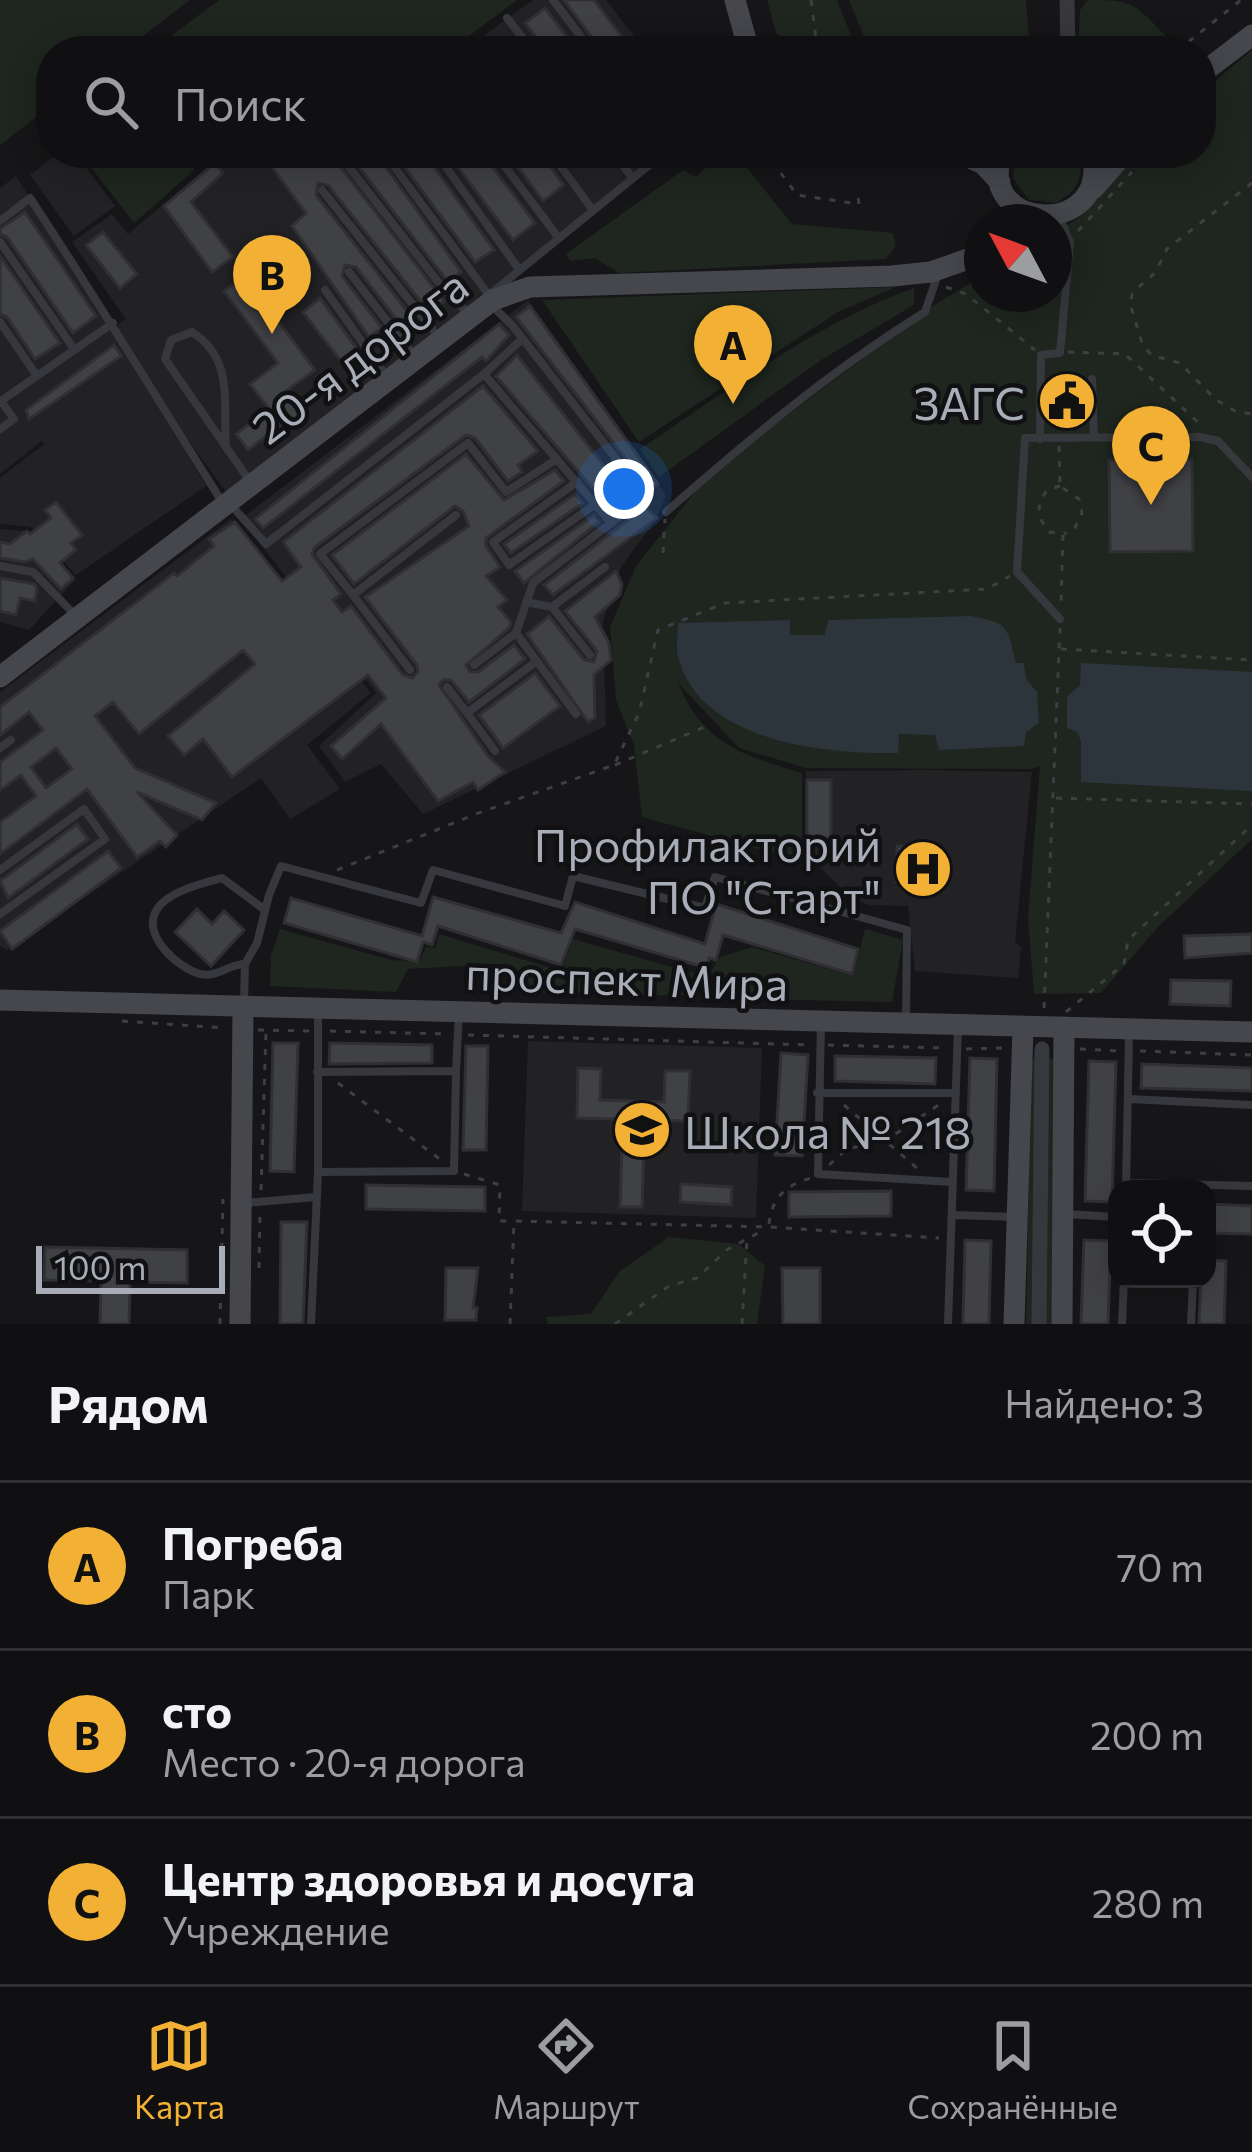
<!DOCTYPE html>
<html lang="ru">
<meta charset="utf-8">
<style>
body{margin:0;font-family:Commissioner,sans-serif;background:#19191b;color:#f1f3f6}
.controls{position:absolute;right:36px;bottom:36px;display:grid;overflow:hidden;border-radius:24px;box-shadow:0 6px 30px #0003}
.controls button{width:108px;height:108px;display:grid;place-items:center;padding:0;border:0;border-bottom:3px solid #303032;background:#101012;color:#f1f3f6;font:60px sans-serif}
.compass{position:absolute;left:964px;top:204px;width:108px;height:108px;border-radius:50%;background:#101012;box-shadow:0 6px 30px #0003;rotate:311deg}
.scale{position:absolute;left:36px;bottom:30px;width:189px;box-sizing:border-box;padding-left:12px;border:6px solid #a8adb8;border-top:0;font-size:33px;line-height:42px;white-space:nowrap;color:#a8adb8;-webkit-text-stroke:9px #111113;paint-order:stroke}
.you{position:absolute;left:624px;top:489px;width:42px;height:42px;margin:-30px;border:9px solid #fff;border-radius:50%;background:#1a73e8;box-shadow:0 0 0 18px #1a73e833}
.badge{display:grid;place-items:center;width:78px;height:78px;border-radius:50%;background:#f2b134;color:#111;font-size:39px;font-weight:700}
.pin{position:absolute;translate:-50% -99px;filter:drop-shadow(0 3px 6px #0008)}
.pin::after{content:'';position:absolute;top:63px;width:42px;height:36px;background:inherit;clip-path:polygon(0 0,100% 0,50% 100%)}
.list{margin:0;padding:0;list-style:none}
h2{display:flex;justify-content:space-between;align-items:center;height:156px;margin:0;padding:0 48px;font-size:51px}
h2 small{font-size:39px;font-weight:400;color:#9c9d9f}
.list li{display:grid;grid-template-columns:78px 1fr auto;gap:36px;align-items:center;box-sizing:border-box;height:168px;padding:0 48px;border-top:3px solid #303032}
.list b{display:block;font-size:45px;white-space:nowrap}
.list p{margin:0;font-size:39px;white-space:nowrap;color:#9c9d9f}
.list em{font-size:39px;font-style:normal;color:#9c9d9f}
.icon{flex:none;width:66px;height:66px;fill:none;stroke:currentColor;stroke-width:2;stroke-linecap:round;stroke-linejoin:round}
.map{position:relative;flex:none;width:1252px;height:1324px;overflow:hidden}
.search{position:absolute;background:#101012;box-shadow:0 6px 30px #0003;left:36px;right:36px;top:36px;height:132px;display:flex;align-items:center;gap:30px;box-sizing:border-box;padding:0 42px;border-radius:48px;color:#9c9d9f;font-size:45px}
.sheet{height:660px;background:#101012}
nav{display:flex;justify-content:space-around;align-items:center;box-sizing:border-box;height:168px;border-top:3px solid #303032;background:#101012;font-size:33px;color:#9c9d9f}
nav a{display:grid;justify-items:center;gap:6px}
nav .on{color:#f2b134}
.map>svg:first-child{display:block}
.built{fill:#222225}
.green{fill:#1e261f}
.water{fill:#2c353c}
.building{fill:#404145;stroke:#303034;stroke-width:3;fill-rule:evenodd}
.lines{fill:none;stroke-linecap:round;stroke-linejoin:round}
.path{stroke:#3d3f44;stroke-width:3;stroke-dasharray:6 9;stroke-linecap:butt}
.lane{stroke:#37383d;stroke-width:8}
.street{stroke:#37383d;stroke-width:15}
.secondary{stroke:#45474d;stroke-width:21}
.labels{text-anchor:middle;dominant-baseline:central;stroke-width:9;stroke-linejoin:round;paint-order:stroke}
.street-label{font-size:45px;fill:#a8adb8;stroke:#111113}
.poi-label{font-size:45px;fill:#a8adb8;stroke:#111113;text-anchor:end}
</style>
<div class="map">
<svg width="1252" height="1324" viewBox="0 0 1252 1324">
<rect width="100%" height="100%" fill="#161618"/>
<path class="built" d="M533 0H606L646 51H462Z
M59 153H75L115 206 74 236 30 175Z
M225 153H671L500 291 227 493 130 361 206 486 76 575 31 527 0 524V478L44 444 42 441 0 474V188L16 176 112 329 126 319 72 242 112 214 128 234Z
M528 300 666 495 657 518 621 567 603 621 606 726 423 814 381 764 345 782 319 746 376 693 241 519Z
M232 518 371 693 307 745 340 789 290 819 261 778 7 950 0 946V692Z
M0 529 27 531 75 580 29 630 0 622Z
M923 770 1032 772 1015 942 1021 947 1018 978 915 971 908 906 868 905 850 897 813 860 805 840 806 771Z
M528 1041 762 1048 756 1218 522 1211Z"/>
<path class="green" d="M0 0H190L123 51H51V106L0 145Z
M219 0H517L449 51H151Z
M767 0H837L857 51H796L776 33Z
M849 0H1026L1030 51H870Z
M1088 0C1124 0 1132 0 1157 27 1165 35 1170 40 1173 51H1078L1080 10Z
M1252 50V839L1157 928 1101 993 1034 994 1028 917 1040 766 1031 769 806 768 739 748 678 683C703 744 742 755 802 773V861L642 817 634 745 616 700 610 627 636 566 709 474 939 302 982 276V294H1054V233L1080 217 1140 153H1201V93Z
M80 153H207L190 174 134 223Z
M711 153H735L792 224 893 233 896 246 886 259 619 273 595 258 570 261 566 254 683 170 696 177 709 165Z
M1016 153H1077C1087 175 1076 193 1056 203L1029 200 1013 178Z
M896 287 838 312 639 442 542 300Z
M914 288V305L821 360 659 477 640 449C728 390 813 325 914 288Z
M280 929 391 960 419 962 426 947 435 948 439 934 561 971 573 939 704 976 686 995C632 997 580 990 526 994L493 964 408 969 396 992 270 986 271 955Z
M865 929 903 940 892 1002 756 999 727 985 703 983 720 957 752 947 853 976Z
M1031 1059H1058L1053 1324H1026Z
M669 1237 739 1244 765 1266 757 1324H548L546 1317 591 1314 619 1272Z"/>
<path class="water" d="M971 616C1009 623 1007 626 1016 663H1024L1026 679 1037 692 1039 723 1026 732 1024 746 939 750 935 735 899 734 898 753C827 754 703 743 679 660 675 649 678 635 678 623L790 620V635H825L828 620Z
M1081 663 1252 672V791L1081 782V741L1077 732 1067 728V697L1080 685Z"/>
<path class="building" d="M564 0H594L633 51H602Z
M545 8 578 51H546L525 23Z
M261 153H330L444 301 430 313 328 185 318 183 316 195 411 316 400 324 356 267 345 265 342 276 382 328 369 337 292 226 306 213Z
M348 153H376L461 272 448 282Z
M394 153H424L494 250 475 262Z
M447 153H482L535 223 513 240Z
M507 153H540L564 185 543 201Z
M215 163 223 173 191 202 233 257 212 272 164 206Z
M25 212 96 316 73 333 7 237 0 234V229Z
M103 232 137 274 120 288 86 245Z
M0 256 60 343 35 359 7 317 0 314Z
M245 276 258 293 275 281 284 292 266 305 315 370 286 391 304 415 285 429 281 425 248 450 236 434 269 409 250 384 278 363 224 291Z
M320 298 363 357 347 369 303 312Z
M530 306 658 484 650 490 516 317Z
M499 324 509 335 486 361 482 357 263 528 255 519Z
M114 345 121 356 29 419 26 410Z
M517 355 612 476 616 472 629 489 608 506 496 376Z
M1060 379 1084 384 1083 419H1073V424L1049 418 1050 383 1060 384Z
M483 386 538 451 518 465 522 472 508 481 475 438 466 435 315 547 312 554 341 594 333 600 342 612 351 606 403 675 412 678 418 672 417 665 365 597 469 526 463 511 455 506 354 584 332 555 466 454 504 500 555 470 564 481 486 538V546L500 567 486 576 507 600 498 607 511 622 509 628 466 665 470 672H478L514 645 525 659 469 702 451 680H443L439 685 488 756 505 772 478 790 473 782 438 801 381 724 342 759 331 746 386 698 368 675 232 777 203 739 184 755 168 736 255 664 243 650 139 734 113 702 95 716 135 768 216 803 202 820 137 792 177 835 166 847 160 841 137 857 87 789 0 854V822L36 796 21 775 0 790V762L43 730 29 712 0 735V707L174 573 177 576 214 546 209 539 235 522 282 581 301 567 283 542ZM56 748 72 769 46 788 31 767Z
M1192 459 1193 551 1110 552 1109 460Z
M575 494 583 503 511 553 504 544Z
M56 502 82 535 71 543 76 550 60 563 73 578 61 589 33 559 25 562 0 558V542L10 544 27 531 30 534 51 518 45 510Z
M645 507 657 518 553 595 544 585Z
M594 515 599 522 524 583 515 571Z
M616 571 622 584 620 595 595 617 609 643 611 660 594 675 595 718 588 722 527 634 549 616 584 660 594 662 597 651 565 611Z
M0 578 34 584 37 588 35 601 20 598 16 615 0 611Z
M535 673 560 706 503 748 479 715Z
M807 780H831V838H807Z
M77 824 88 839 8 898 0 881Z
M897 846 924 847 923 883 896 882Z
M108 851 121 868 12 949 0 931Z
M433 897 561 933 575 902 705 944 716 904 858 949 852 974 723 935 716 960 709 958 707 968 575 929 561 965 438 926 432 945 423 942 417 962 284 923 291 898 422 936Z
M197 909 212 924 224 911 244 930 211 966 175 932Z
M1252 934V953L1185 958 1184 936Z
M1171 980 1231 981 1230 1006 1170 1004Z
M273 1043H298L294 1172 270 1171Z
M330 1043 432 1045V1063L329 1064Z
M466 1046H488L486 1150H463Z
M781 1053 808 1055 802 1156 775 1155Z
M835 1056 936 1058 935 1084 835 1081Z
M970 1058 997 1059 994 1191 966 1190Z
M1089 1061 1116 1062 1112 1202 1085 1201Z
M1142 1064 1252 1068V1091L1141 1088Z
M578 1068 601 1069 600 1100 664 1102 665 1071H690L688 1121 577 1118Z
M622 1144 644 1145 642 1207H620Z
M681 1184 732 1187 731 1205 680 1202Z
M366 1185 485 1187V1211L366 1209Z
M891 1191V1216L789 1217V1192Z
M1207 1204 1252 1206V1234L1207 1233Z
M281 1222H307L303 1324H280Z
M965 1240 991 1241 989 1324H963Z
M1084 1240 1111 1241 1108 1324H1081Z
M45 1247 187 1250V1283L130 1282 129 1324H100L101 1281 44 1280Z
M1207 1260 1226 1261 1224 1324H1199L1201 1279H1207Z
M446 1268H478L473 1308H477L476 1320H445Z
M782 1268H820V1324H783Z"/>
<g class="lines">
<path class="path" d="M811 0 816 39 813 51
M1177 51 1241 0
M772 161 797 195 859 204 857 190
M1252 183 1167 249 1155 273 1133 292 1130 304 1142 343 1151 355 1180 363 1215 399 1235 411 1252 414
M1078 231 1132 172
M946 287 966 294 1035 350
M1068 352 1125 354 1203 427
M1059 446 1060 485
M1060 486 1047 490C1036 507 1036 515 1049 532L1063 534 1061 607
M1063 488 1079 499 1082 513 1075 528 1064 534
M663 553 665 519
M1061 649 1252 660
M615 765 709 725
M1056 798 1252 804
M337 870 476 814 614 765 639 713 658 630 725 603 987 589 1010 576
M1044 1008 1060 628
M1066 1012 1124 964 1128 940 1252 825
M122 1021 226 1028
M258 1030 309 1031
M330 1031 447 1034
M468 1035 812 1045
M828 1045 944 1048
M966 1049 1004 1048
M1080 1049 1118 1051
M1140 1051 1252 1055
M338 1083 441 1160
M844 1105 918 1169
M829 1165 846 1150 894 1135 940 1104
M464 1174 500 1185 499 1221H512
M261 1190 266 1032
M769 1224C772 1197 786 1185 811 1178
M259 1268 260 1212
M220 1324 223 1199
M510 1324 514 1221 769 1227 939 1238
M615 1324 669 1286 697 1278 728 1249 764 1230
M742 1324 747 1240"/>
<path class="lane" d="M553 0 592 51
M507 18 533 51
M475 50 476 51
M338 153 445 291 469 314
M384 153 488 294
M436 153 518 268
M495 153 558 237
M551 153 592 209
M613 153 632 177
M322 190 440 339
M0 221 30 198C97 299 159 402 224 505
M0 242 74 349
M349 272 414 356
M325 290 387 377
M489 295 664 153
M490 304 512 325 645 496 611 523 484 374 521 340
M0 322 37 376
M1092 379 1094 438
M1 401 113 323
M0 429 14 419 1 401
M1040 439 1041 355 1060 353 1070 242 1059 216
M226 447C223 401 234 359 192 332L171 340 165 359 251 483
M577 482 493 542 509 565 594 505
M231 505 266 544 484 374
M666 512C749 439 832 370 925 312L937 277
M456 515 353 595 320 554 468 443 506 492 557 459
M0 566 33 572 75 615
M353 595 410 670
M526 602 552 607 605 567
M552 607 590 655
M1060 619 1017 572 1025 438 1200 437 1218 441 1252 477
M474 665 516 633
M447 687 467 713
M576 714 516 633 533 583 611 523
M0 748 11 740
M495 751 467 713 537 661
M0 870 84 809 105 839 0 914
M245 964C229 964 217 978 200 974 178 968 142 936 156 911 166 892 203 883 222 878L265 910
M244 1003 245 964 257 943 269 895 281 866 421 903 433 870 565 906 573 876 705 908 715 877 907 930 906 1022
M821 1022 818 1174 952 1182
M456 1071 459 1012
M317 1072 456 1071 454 1171 318 1172
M817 1093H956
M1129 1099 1252 1105
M1126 1183 1252 1186
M1126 1189 1129 1035
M245 1203 316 1197
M1065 1214 1117 1217
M953 1215 1016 1217
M311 1324 318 1172V1010
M948 1324 958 1026
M1122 1324 1124 1279
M1191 1324 1193 1279"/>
<path class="street" d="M1067 0 1068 51
M1039 1324 1042 1049"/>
<path class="secondary" d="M735 0 749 51
M1201 74 1252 35
M959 153 983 164 1000 182
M1002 153C974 232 1112 239 1092 153
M1093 189 1125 153
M0 677 493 300 530 287 892 276 931 272 982 254
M0 1000 1252 1032
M240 1324 243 1008
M1014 1324 1023 1026
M1062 1324 1064 1027"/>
</g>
<defs>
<symbol id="civic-disc" viewBox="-11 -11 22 22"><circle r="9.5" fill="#f2b134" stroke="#111113"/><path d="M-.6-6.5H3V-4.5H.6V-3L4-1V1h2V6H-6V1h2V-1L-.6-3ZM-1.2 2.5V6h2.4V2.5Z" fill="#111"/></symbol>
<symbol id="hospital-disc" viewBox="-11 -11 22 22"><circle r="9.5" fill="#f2b134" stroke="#111113"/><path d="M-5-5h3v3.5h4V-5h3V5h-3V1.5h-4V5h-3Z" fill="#111"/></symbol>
<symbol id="school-disc" viewBox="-11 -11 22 22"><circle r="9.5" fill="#f2b134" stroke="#111113"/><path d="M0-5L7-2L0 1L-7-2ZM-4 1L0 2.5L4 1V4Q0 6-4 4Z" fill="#111"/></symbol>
</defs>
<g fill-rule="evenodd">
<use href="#civic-disc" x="1034" y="368" width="66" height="66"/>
<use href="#hospital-disc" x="890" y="836" width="66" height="66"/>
<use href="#school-disc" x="609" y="1097" width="66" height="66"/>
</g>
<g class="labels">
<g class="street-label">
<text transform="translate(359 355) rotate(-37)">20-я дорога</text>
<text transform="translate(627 977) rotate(2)">проспект Мира</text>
</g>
<g class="poi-label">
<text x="1025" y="401">ЗАГС</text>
<text x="881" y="843">Профилакторий<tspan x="881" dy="52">ПО "Старт"</tspan></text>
<text x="684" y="1130" text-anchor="start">Школа № 218</text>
</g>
</g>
</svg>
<div class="controls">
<button><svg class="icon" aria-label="locate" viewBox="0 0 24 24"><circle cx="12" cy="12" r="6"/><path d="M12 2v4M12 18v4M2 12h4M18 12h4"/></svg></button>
</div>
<svg class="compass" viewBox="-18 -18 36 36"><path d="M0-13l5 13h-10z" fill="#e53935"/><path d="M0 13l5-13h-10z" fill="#9c9d9f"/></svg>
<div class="scale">100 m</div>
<div class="you"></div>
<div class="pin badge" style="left:733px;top:404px">A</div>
<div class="pin badge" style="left:272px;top:334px">B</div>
<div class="pin badge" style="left:1151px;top:505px">C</div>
<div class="search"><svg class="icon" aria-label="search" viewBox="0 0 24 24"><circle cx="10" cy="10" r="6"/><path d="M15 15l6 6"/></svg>Поиск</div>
</div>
<section class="sheet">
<h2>Рядом<small>Найдено: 3</small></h2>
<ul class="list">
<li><span class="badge">A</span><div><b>Погреба</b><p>Парк</p></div><em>70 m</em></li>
<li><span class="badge">B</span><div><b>сто</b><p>Место · 20-я дорога</p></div><em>200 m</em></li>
<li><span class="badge">C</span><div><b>Центр здоровья и досуга</b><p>Учреждение</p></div><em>280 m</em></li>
</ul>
</section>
<nav>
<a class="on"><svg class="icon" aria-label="map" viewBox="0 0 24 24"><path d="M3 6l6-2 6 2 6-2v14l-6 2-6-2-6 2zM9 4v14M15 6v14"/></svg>Карта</a>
<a><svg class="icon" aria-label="directions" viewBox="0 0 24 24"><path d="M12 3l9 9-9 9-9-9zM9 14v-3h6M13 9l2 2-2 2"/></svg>Маршрут</a>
<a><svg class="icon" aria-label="saved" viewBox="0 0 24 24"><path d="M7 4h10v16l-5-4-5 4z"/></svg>Сохранённые</a>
</nav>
